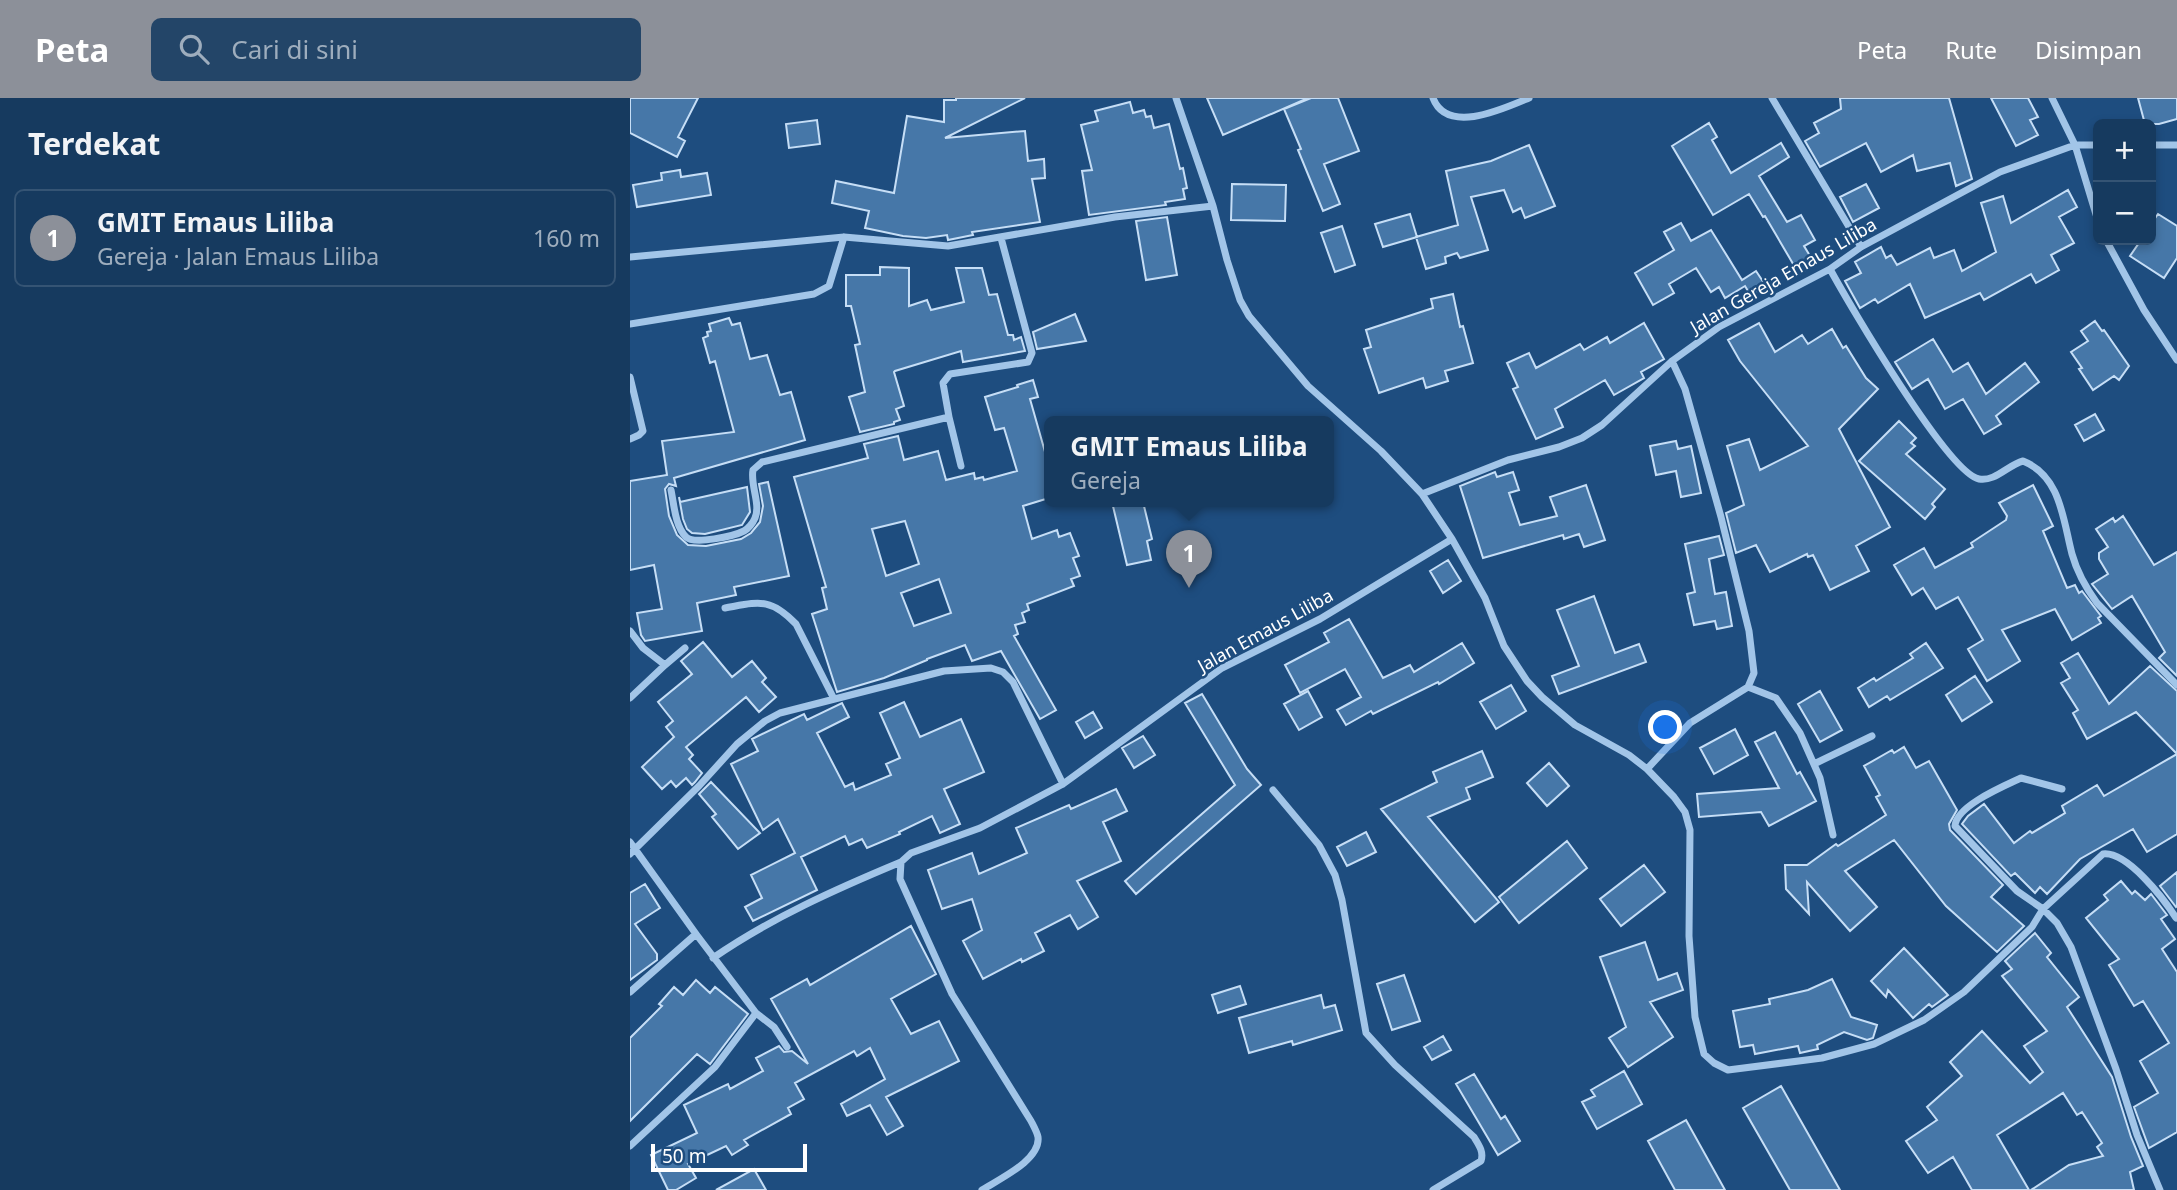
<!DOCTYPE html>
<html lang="id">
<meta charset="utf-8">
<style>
body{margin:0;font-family:"Noto Sans",sans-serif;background:#234568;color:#f1f3f6}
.controls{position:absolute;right:21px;top:21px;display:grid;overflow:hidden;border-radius:10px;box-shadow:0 4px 10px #0003}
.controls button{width:63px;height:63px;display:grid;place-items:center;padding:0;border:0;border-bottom:2px solid #355474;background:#163a5f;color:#f1f3f6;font:35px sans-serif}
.scale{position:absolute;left:21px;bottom:18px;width:156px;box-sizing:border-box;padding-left:7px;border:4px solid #fff;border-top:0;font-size:19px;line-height:24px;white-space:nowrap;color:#fff;-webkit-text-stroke:5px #1e4d7f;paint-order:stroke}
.you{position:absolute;left:1036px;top:630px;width:24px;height:24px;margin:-18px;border:5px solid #fff;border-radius:50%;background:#1a73e8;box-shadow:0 0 0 10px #1a73e833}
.badge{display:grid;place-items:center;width:46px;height:46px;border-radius:50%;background:#8c9099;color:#fff;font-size:23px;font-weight:700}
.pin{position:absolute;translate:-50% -58px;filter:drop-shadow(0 2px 4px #0008)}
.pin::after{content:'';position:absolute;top:37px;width:24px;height:21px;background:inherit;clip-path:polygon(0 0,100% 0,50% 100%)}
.popup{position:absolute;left:414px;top:318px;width:290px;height:91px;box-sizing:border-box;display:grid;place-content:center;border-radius:10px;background:#163a5f;filter:drop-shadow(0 2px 5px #0005);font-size:23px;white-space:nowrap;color:#9eadbd}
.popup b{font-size:26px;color:#f1f3f6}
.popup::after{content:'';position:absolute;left:50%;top:100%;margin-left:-14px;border:14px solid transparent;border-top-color:#163a5f}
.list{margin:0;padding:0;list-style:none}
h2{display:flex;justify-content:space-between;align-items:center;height:91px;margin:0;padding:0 28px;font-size:30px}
h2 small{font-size:23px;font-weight:400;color:#9eadbd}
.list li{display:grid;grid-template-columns:46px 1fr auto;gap:21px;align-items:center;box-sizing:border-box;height:98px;margin:0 14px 14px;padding:0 14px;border:2px solid #355474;border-radius:10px}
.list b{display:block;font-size:26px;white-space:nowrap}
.list p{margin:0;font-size:23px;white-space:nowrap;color:#9eadbd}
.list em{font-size:23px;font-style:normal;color:#9eadbd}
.icon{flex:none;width:38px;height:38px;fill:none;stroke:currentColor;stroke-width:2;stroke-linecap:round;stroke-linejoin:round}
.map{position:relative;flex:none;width:1547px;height:1092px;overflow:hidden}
header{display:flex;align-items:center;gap:42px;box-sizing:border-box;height:98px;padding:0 35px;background:#8c9099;color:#fff}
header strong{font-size:33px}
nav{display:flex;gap:38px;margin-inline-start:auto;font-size:24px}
.search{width:490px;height:63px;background:#234568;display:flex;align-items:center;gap:18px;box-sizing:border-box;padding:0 24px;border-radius:10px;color:#9eadbd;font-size:26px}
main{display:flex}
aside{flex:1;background:#163a5f}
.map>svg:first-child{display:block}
.building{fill:#4677a8;stroke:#c6def6;stroke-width:2;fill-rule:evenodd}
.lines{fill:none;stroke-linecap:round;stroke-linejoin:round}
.minor{stroke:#a2c5e8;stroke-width:7}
.labels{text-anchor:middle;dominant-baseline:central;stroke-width:5;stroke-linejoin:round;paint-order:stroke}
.street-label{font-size:18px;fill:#fff;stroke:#1e4d7f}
</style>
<header>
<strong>Peta</strong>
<div class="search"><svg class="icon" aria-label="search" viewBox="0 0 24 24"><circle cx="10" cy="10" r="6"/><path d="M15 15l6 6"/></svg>Cari di sini</div>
<nav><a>Peta</a><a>Rute</a><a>Disimpan</a></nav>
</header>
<main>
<aside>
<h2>Terdekat<small></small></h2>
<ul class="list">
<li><span class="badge">1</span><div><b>GMIT Emaus Liliba</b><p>Gereja · Jalan Emaus Liliba</p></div><em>160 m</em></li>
</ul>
</aside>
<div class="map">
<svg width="1547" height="1092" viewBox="0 0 1547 1092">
<rect width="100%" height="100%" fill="#1e4d7f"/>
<path class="building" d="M0 0H68L48 39 55 43 47 59 0 35Z
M326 0H395L315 40 395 33 398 63 414 61 415 80 402 81 410 124 342 134 343 137 318 142 317 137 296 140 273 138 235 130 239 113 202 105 206 83 264 95 277 18 314 24V2H326Z
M577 0H678L593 37Z
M681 0H708L729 53 694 66 710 106 693 113 668 52 671 51 654 11Z
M1210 0H1319L1342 81 1326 88 1320 65 1287 73 1283 57 1251 74 1236 45 1190 69 1175 43 1189 35 1184 25 1211 11Z
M1361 0H1398L1408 19 1400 22 1408 37 1386 48Z
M1508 0H1547V21L1529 26H1515Z
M500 4 503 15 514 12 516 19 521 18 524 30 539 26 550 71 553 70 557 90 553 91 555 101 535 104 536 107 459 117 452 73 462 72 451 27 468 23 465 13Z
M187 22 190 46 159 50 156 26Z
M1079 25 1087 39 1082 42 1101 75 1151 45 1159 59 1129 78 1157 124 1171 117 1185 142 1174 148 1185 166 1169 176 1135 118 1133 119 1119 96 1083 117 1042 48Z
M899 47 925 108 895 120 891 110 883 114 874 92 841 99 858 152 830 160 827 155 815 159 816 165 796 171 786 139 828 127 816 73 861 63Z
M50 72 51 79 77 75 81 97 7 109 3 87 32 82 31 75Z
M602 86 656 87 655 123 601 122Z
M1236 86 1249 110 1223 124 1210 99Z
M1438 92 1447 109 1429 119 1444 145 1421 157 1429 172 1406 185 1401 176 1354 202 1350 195 1295 220 1280 186 1248 205 1245 201 1230 210 1215 183 1231 175 1225 164 1251 149 1256 160 1261 157 1267 167 1300 150 1304 160 1324 152 1332 173 1366 154 1351 105 1373 98 1381 125Z
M780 116 787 139 753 149 745 126Z
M1528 116 1547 128V160L1534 180 1500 158 1511 142H1521V126Z
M537 119 547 177 516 182 506 123Z
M1051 125 1061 143 1081 132 1112 182 1126 173 1136 188 1121 198 1115 188 1095 200 1089 189 1081 194 1066 170 1039 186 1044 195 1023 207 1005 175 1044 152 1034 134Z
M712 128 725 167 705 174 691 135Z
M250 169 279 170V208L297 202 301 212 334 204 326 170H352L359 197 367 196 378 237H383L384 242 391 239 395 253 333 264 331 253 265 273 264 274 274 308 266 311 270 322 264 324V326L230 334 219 299 235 294 225 247 230 246 221 208H216V177H250Z
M823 196 830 229 833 228 843 265 815 273 818 283 796 290 793 280 749 295 734 251 741 249 736 232 803 210 801 201Z
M445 216 456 243 407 251 403 234Z
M99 220 102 227 110 225 120 261 137 257 150 297 161 294 175 342 44 380 46 388 39 386 35 391 39 418 47 437 58 447 76 448 111 441 121 435 130 424 133 408 129 386 138 384 159 478 104 489 106 497 67 505 72 533 15 543 11 537 7 515 32 511 24 467 0 472V383L37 377 32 343 104 334 85 263 80 265 73 240 78 238 77 234 81 233 79 226Z
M1465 223 1472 233 1474 232 1499 268 1489 282 1484 278 1463 292 1449 271 1452 270 1441 254 1458 243 1451 233Z
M1014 225 1034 261 1011 274 1014 280 984 297 975 282 925 311 933 329 906 341 883 291 888 289 877 265 899 255 906 270 950 246 954 252 977 239 980 245Z
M1129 225 1145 254 1172 237 1178 246 1202 231 1213 250 1216 248 1236 280 1248 291 1209 331 1260 429 1226 448 1239 473 1200 492 1183 457 1178 459 1177 456 1140 474 1126 447 1106 455 1096 415 1114 407 1097 348 1119 341 1130 372 1178 348 1110 263 1098 242Z
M1303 241 1323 274 1338 265 1356 296 1395 265 1409 284 1366 318 1371 326 1354 336 1333 301 1315 311 1298 281 1282 291 1265 264Z
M403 282 408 299 400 301 419 368V400L393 408 402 441 427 432 429 439 440 435 449 458 443 460 450 478 441 481 444 488 397 506 399 512 392 515 395 524 385 527 388 536 384 538 426 612 410 621 371 553 342 563 335 547 297 561V562L254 580 207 594 182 516 197 511 192 490 196 489 164 379 238 360 234 346 268 338 274 362 308 353 316 382 344 375 345 381 353 379 354 382 387 373 374 330 365 332 355 299 388 289 387 287ZM275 423 289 466 256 478 242 431ZM309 481 321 515 284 528 271 495Z
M1465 316 1474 332 1454 343 1445 327Z
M1269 323 1286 340 1281 345 1285 348 1276 356 1315 391 1302 406 1305 409 1295 421 1229 363Z
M1046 343 1048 351 1061 348 1071 395 1051 399 1046 373 1026 377 1020 348Z
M865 374 867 379 883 374 889 392 879 395 890 427 927 418 920 399 956 387 975 442 954 449 949 436 934 441 933 437 853 460 830 388Z
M1403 387 1423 428 1413 433 1437 490 1445 487 1449 495 1452 493 1471 518 1468 520 1471 525 1442 542 1425 511 1372 532 1390 563 1357 583 1338 551 1353 542 1328 499 1306 511 1293 490 1282 497 1264 467 1294 450 1305 470 1343 449 1341 445 1376 422 1377 418 1369 405Z
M117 389 120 414 112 427 75 436 62 435 57 431 53 421 49 399 50 404Z
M482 404H513L522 441 517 443 521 462 497 467Z
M1493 418 1524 467 1547 454V578L1529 560 1535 554 1502 498 1482 511 1462 486 1478 476 1469 461V455L1478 449 1466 431 1483 420 1485 424Z
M1089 438 1094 457 1079 461 1085 496 1096 494 1102 528 1087 531 1085 523 1064 527 1057 496 1065 494 1055 446Z
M818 462 831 483 813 495 800 473Z
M964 498 985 555 1009 546 1016 564 929 596 922 578 949 568 927 512Z
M719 521 753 580 780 567 784 574 832 545 844 565 809 586 808 584 743 616 741 613 716 627 707 612 731 599 715 571 670 595 655 567 699 544 694 535Z
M73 544 102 579 122 563 136 580 132 584 146 599 129 614 116 599 56 649 63 657 59 661 72 675 65 684 62 687 56 680 46 689 41 683 32 691 12 669 44 639 36 629 43 623 28 604 62 576 51 563Z
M1296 545 1313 570 1260 602 1257 598 1239 609 1228 590 1244 580 1246 583 1283 560 1280 556Z
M1448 555 1479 606 1520 568 1547 593V656L1506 614 1457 641 1443 615 1448 612 1431 585 1440 580 1431 565Z
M1345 578 1362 604 1332 623 1316 597Z
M881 587 896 613 866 631 850 604Z
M678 593 692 619 669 632 654 606Z
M1190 593 1212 632 1190 644 1168 606Z
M572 596 617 671 631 687 506 796 495 783 605 687 555 605Z
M274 604 290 639 331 621 354 674 314 691 330 726 310 735 302 718 269 734 270 736 237 750 232 741 219 747 215 738 171 759 187 792 123 823 115 809 132 800 121 777 165 755 148 721 133 732 101 666 128 653 122 641 174 616 177 622 212 605 219 619 187 635 215 689 223 685 225 692 261 677 256 666 270 660 250 615Z
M463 614 472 630 455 640 446 624Z
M1105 631 1118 657 1084 676 1070 650Z
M1145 634 1167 676 1170 674 1186 703 1139 728 1131 714 1069 719 1067 696 1149 690 1125 644Z
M513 638 525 657 504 670 492 650Z
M1274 649 1286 670 1299 663 1327 712 1319 726 1320 732 1373 787 1361 799 1394 828 1367 854 1316 808 1264 742 1215 773 1247 809 1220 833 1177 784 1179 816 1156 791 1155 767H1177L1206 746 1208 748 1256 717 1246 699 1250 697 1234 668 1262 652 1264 655Z
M852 653 863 679 836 690 840 701 798 719 869 804 845 824 751 711 807 684 803 674Z
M1547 656V736L1517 754 1503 731 1450 761 1417 796 1410 789 1405 795 1385 775 1381 778 1332 726 1338 718 1354 706 1384 745 1400 733 1402 735 1435 715 1432 708 1467 687 1474 698Z
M919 665 939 688 917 708 897 685Z
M81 684 130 735 108 751 82 719 86 716 69 696Z
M486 691 497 713 473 724 491 763 447 783 468 819 448 831 440 817 405 835 414 853 392 864 391 861 353 881 333 843 352 832 342 801 312 811 298 772 342 755 349 776 397 755 386 730 439 707 441 711Z
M736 734 746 754 717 768 707 749Z
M937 743 957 770 889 825 869 799Z
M1014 767 1035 794 991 828 970 801Z
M1547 774V808L1546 809 1530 788Z
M1491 783 1502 796 1505 793 1515 802 1521 796 1537 817 1531 821 1545 841 1532 851 1547 874V1034L1519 1050 1504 1009 1528 995 1510 963 1539 945 1513 903 1504 908 1479 867 1489 861 1456 820 1478 802 1474 797Z
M15 786 30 810 5 826 27 856V862L0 882V795Z
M281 828 306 876 261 901 281 936 309 923 329 963 256 999 273 1028 257 1037 240 1007 217 1018 211 1006 255 981 240 950 227 958 224 953 165 985 174 1001 158 1010 161 1016 114 1042 118 1047 102 1057 96 1048 58 1066 66 1080 46 1092H38L21 1057 67 1035 54 1007 98 986 100 991 133 973 126 960 149 948 154 954 162 953 178 966 141 901 177 881 180 887Z
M1405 835 1421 855 1417 859 1449 899 1437 909 1482 979 1501 1039 1513 1068 1500 1074 1504 1092H1401L1439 1067 1473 1058 1467 1049 1472 1045 1452 1014 1447 1017 1433 995 1367 1037 1399 1092H1342L1323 1059 1298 1075 1276 1043 1307 1022 1297 1009 1332 978 1320 964 1352 933 1400 985 1413 974 1394 948 1417 933 1372 878 1382 871 1375 863Z
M1015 844 1028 882 1047 875 1053 892 1020 904 1043 939 998 969 979 940 996 929 970 859Z
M1274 850 1318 897 1302 909 1299 906 1283 920 1258 892 1256 899 1241 883Z
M774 877 790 923 762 932 747 886Z
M1202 881 1221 919 1247 927 1243 940 1237 942 1214 934 1187 947 1188 951 1170 955 1168 948 1125 956 1123 947 1110 949 1103 913 1140 906 1139 901 1178 892Z
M66 882 80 895 85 889 118 916 80 966 67 956 0 1023V940L32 908 29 906 44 889 53 897Z
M610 888 616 906 588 915 582 897Z
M691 897 694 910 705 907 712 932 663 947 662 943 619 955 609 920Z
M813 938 821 952 802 962 794 949Z
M994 973 1012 1006 967 1031 952 1004 965 998 961 992Z
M844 976 871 1021 875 1018 890 1043 868 1057 826 986Z
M1151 988 1210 1092H1160L1113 1010Z
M1056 1022 1095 1092H1045L1018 1043Z
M124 1071 136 1092H86Z"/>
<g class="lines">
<path class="minor" d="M803 0C817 37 873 11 899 0
M1142 0 1231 149
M1422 0 1445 47 1468 123
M1521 47H1547
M1476 142 1514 212 1547 262
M0 159 214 139 318 148 485 119 583 108
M1200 171C1219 206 1318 375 1349 381 1365 384 1378 367 1393 363 1431 378 1433 422 1442 456 1447 474 1456 490 1467 505L1547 587
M0 226 184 196 199 188 214 139
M0 279 13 333 9 337 0 341
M319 319 331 368
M41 392C44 406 45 428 56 439 64 447 104 438 114 433 118 431 123 425 125 420 131 406 120 387 123 372L132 364 319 319 313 285 320 276 398 264 402 255 371 140
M792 396 878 362 929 349 952 340 972 327 1042 263 1089 229 1200 171 1231 149 1370 74 1445 47H1468
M822 441 855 500 874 548 897 583 912 599 945 627 999 657 1017 671 1044 699 1055 714 1060 732 1059 838 1065 919 1074 956 1084 965 1098 972 1192 960 1244 946 1294 922 1334 894 1402 829 1413 811 1473 756C1497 753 1534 801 1546 820
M95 510C129 504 140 499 166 526L204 601
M0 533 13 550 35 567 0 600
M35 567 55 550
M1118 589 1146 600 1170 635 1190 680 1203 737
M1184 666 1242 638
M1017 671 1060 625 1118 589 1124 575 1119 533 1091 419 1055 291 1042 263
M1432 691 1391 680C1374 688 1326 708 1325 728L1387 793 1413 811 1427 825 1441 849 1486 971 1507 1037 1530 1092
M643 692 689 747 705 777 712 802 736 935 765 967 844 1039C849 1047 854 1054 851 1063L803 1092
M0 744 66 836 0 894
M0 756 69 688 107 646 135 623 150 615 314 573 361 570 373 574 383 584 433 686
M66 836 126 915 144 929 157 949
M83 860C141 820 206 791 271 764
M0 1048 85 969 126 915
M352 1092C369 1081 411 1062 408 1039 407 1034 403 1027 401 1023L322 896 270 781 271 764 281 755 350 730 433 686 592 570 690 521 822 441 792 396 751 353 678 288 619 218 610 202 597 162 583 108 546 0"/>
</g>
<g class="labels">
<g class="street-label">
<text transform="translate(1153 177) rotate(-30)">Jalan Gereja Emaus Liliba</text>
<text transform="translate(635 532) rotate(-29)">Jalan Emaus Liliba</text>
</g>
</g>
</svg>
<div class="controls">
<button>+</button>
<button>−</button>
</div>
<div class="scale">50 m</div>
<div class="you"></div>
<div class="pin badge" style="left:559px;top:490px">1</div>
<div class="popup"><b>GMIT Emaus Liliba</b>Gereja</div>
</div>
</main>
